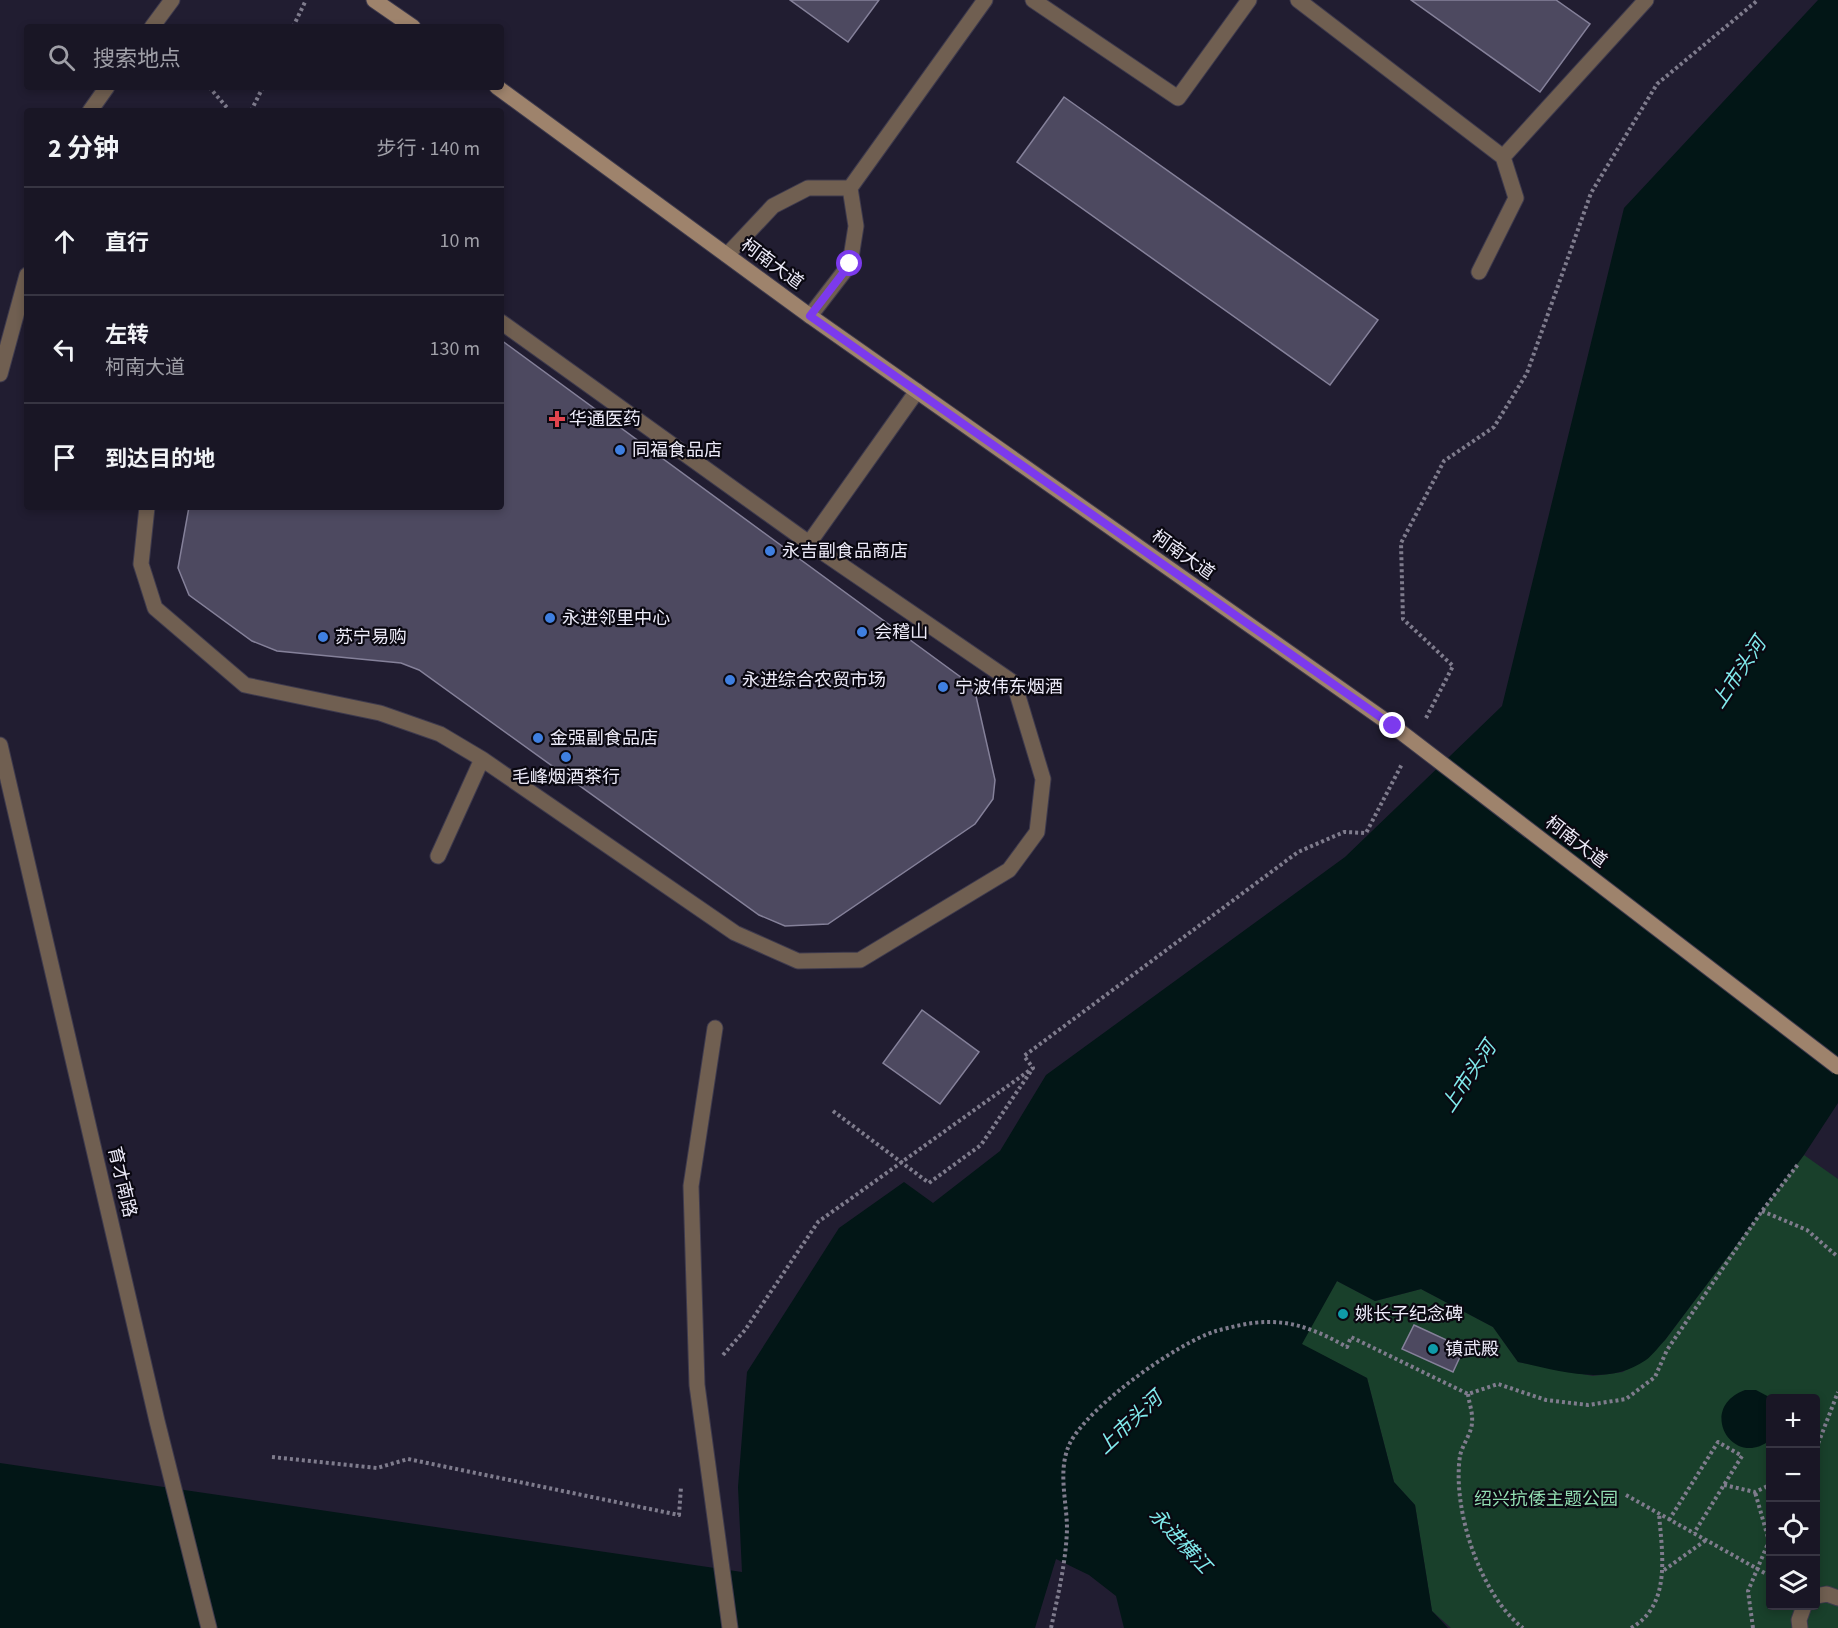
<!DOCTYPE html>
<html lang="zh">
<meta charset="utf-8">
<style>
body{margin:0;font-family:"Source Sans 3","Noto Sans SC",sans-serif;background:#262332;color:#f1f3f6}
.controls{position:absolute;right:18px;bottom:18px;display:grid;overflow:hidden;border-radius:6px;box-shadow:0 3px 9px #0003}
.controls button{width:54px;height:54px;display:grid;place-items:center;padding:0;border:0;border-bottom:2px solid #373542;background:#191625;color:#f1f3f6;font:30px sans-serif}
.stop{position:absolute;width:18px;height:18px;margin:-14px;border:4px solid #7c3aed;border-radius:50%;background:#fff}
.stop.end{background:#7c3aed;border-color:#fff;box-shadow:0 2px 6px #0008}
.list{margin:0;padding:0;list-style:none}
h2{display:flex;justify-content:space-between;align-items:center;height:78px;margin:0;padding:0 24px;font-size:26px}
h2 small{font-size:20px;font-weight:400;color:#9f9fa7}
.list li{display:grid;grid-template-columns:39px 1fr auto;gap:18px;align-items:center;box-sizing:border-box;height:108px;padding:0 24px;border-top:2px solid #373542}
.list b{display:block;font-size:22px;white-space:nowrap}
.list p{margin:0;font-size:20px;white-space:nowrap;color:#9f9fa7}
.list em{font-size:20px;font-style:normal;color:#9f9fa7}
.icon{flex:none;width:33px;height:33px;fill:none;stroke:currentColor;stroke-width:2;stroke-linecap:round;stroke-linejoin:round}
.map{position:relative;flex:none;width:1838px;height:1628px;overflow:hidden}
.search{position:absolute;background:#191625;box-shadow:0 3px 9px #0003;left:24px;top:24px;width:480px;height:66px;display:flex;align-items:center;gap:15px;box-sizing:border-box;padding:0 21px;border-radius:6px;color:#9f9fa7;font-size:22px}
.panel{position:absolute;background:#191625;box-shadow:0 3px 9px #0003;left:24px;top:108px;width:480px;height:402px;border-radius:6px}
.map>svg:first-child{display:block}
.green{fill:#19402b;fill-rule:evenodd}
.water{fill:#021616}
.building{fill:#4d4960;stroke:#85819a;stroke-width:1.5}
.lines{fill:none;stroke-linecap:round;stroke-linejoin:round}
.service-casing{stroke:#3e3a4d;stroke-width:17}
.minor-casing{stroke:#3e3a4d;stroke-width:17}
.secondary-casing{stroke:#3e3a4d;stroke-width:17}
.path{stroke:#7f7c8d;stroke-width:4;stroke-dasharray:3 3;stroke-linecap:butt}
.service{stroke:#705f51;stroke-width:15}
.minor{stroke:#705f51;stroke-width:15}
.secondary{stroke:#9e836c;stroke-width:15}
.secondary-bridge-casing{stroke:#3e3a4d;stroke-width:17;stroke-linecap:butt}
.secondary-bridge{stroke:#9e836c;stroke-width:15}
.route{stroke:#7c3aed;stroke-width:8}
.health-dot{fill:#e0444e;stroke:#0a0811;stroke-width:2}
.shop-dot{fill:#3f7fe0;stroke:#0a0811;stroke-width:2}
.culture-dot{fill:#0f9aa8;stroke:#0a0811;stroke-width:2}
.labels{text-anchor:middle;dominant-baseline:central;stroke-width:4.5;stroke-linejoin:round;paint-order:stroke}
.street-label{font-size:18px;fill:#edebf9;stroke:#0a0811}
.poi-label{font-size:18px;fill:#edebf9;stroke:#0a0811;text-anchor:start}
.park-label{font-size:18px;fill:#91ddb1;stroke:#0a0811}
.water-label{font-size:20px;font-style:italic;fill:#81ebed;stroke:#0a0811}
</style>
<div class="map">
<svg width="1838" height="1628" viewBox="0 0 1838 1628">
<rect width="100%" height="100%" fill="#211d31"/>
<path class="green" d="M1804 1155 1838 1179V1628H1451L1432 1611 1415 1505 1394 1482 1367 1378 1301 1344 1337 1281 1375 1301 1421 1289 1493 1327 1518 1362 1593 1376 1623 1372 1665 1340ZM1770 1398H1816V1606H1770Z"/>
<path class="water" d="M1818 0H1838V1103L1804 1155 1665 1340C1659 1346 1653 1355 1646 1360 1607 1387 1560 1371 1518 1362L1493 1327 1421 1289 1375 1301 1337 1281 1302 1344 1367 1378 1394 1482 1415 1505 1432 1611 1448 1628H1124L1116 1596 1089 1575 1056 1559 1035 1628H0V1463L742 1572 738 1487 747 1372 839 1228 904 1182 933 1203 1000 1151 1046 1075 1345 857 1502 706 1624 208Z
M1745 1390H1756L1771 1398 1770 1440C1733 1470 1696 1408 1745 1390Z"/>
<path class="building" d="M790 0H879L848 42Z
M1411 0H1556L1590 24 1540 92Z
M1064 97 1378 320 1330 385 1017 162Z
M501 340 966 681 976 696 995 780 993 799 975 824 828 924 785 926 759 915 419 670 401 663 277 651 252 641 189 595 178 568 189 507H501Z
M922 1010 979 1052 940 1104 883 1063Z
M1414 1325 1464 1348 1453 1372 1402 1349Z"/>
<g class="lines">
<defs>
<path id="service" d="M1033 0 1178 98 1249 0
M1298 0 1503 157
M727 255 773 206 808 188H850L985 0
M1479 272 1516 198 1503 157 1646 0
M810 316 850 264 856 226 850 188
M147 507 141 564 155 608 245 685 380 713 440 734 482 759 735 933 798 961 860 960 1009 870 1037 832 1043 779 1014 683 809 543 501 322
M809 543 917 391
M438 856 482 759
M1816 1596 1827 1594 1838 1598
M1800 1628 1799 1620 1804 1606"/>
<path id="minor" d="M152 27 172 0
M90 111 107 87
M0 374 27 275
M0 745 157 1421 209 1628
M715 1028 691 1186 697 1385 730 1628"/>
<path id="secondary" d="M374 0 413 27
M497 87 810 316 1393 726"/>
</defs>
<use href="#service" class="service-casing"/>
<use href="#minor" class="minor-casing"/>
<use href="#secondary" class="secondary-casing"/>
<path class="path" d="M293 27 306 0
M209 87 230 111
M251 111 263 87
M1426 718 1453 666 1403 619 1401 543 1444 461 1494 427 1527 373 1591 193 1657 84 1758 0
M833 1111 929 1183 981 1145 1031 1071
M1762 1211 1807 1230 1838 1257
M723 1355 745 1330 818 1222 1033 1068 1024 1056 1298 852 1344 832 1366 833 1402 764
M1468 1394C1469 1403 1473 1413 1472 1422 1472 1433 1462 1445 1460 1456 1452 1509 1480 1595 1523 1628
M1816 1449 1838 1392
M272 1457 377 1468 408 1459 679 1515 681 1487
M1724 1485 1755 1492 1770 1485
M1626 1495 1770 1576
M1669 1520 1718 1442 1742 1456 1694 1533
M1664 1570 1706 1540
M1051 1628C1058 1595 1066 1562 1067 1529 1067 1501 1057 1470 1070 1443 1089 1406 1177 1343 1216 1331 1231 1327 1251 1322 1266 1322 1296 1321 1322 1333 1347 1347L1351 1337 1468 1394 1498 1384 1546 1400 1588 1405 1626 1399 1655 1377 1667 1350 1762 1211 1799 1163
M1631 1628C1672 1605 1662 1553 1659 1514
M1753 1628 1748 1591 1769 1541 1755 1492"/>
<use href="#service" class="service"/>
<use href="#minor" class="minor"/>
<use href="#secondary" class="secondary"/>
<defs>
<path id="secondary-bridge" d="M1393 726 1838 1067"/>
</defs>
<use href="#secondary-bridge" class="secondary-bridge-casing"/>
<use href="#secondary-bridge" class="secondary-bridge"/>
</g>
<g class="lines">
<path class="route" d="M850 264 810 316 1393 726"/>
</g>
<path class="health-dot" d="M554 410h6v6h6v6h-6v6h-6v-6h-6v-6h6z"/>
<g class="shop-dot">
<circle cx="620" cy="450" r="6"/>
<circle cx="770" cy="551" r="6"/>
<circle cx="550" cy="618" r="6"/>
<circle cx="862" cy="632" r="6"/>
<circle cx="323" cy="637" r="6"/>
<circle cx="730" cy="680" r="6"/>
<circle cx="943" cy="687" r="6"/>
<circle cx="538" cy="738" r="6"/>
<circle cx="566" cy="757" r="6"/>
</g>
<g class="culture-dot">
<circle cx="1343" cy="1314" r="6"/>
<circle cx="1433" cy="1349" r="6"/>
</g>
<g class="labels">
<g class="street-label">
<text transform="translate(772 264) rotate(36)">柯南大道</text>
<text transform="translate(1183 555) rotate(35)">柯南大道</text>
<text transform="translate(1576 842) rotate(37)">柯南大道</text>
<text transform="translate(122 1182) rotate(77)">育才南路</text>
</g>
<g class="poi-label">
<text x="569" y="419">华通医药</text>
<text x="632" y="450">同福食品店</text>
<text x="782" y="551">永吉副食品商店</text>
<text x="562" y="618">永进邻里中心</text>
<text x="874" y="632">会稽山</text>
<text x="335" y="637">苏宁易购</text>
<text x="742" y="680">永进综合农贸市场</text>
<text x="955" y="687">宁波伟东烟酒</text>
<text x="550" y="738">金强副食品店</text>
<text x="566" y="777" text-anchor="middle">毛峰烟酒茶行</text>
<text x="1355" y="1314">姚长子纪念碑</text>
<text x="1445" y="1349">镇武殿</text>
</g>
<g class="park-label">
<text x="1546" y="1499">绍兴抗倭主题公园</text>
</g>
<g class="water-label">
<text transform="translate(1739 673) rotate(-56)">上市头河</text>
<text transform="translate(1469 1077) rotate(-56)">上市头河</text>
<text transform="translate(1130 1423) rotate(-43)">上市头河</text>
<text transform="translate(1180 1541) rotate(47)">永进横江</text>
</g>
</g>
</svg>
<div class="controls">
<button>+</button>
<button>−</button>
<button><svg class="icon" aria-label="locate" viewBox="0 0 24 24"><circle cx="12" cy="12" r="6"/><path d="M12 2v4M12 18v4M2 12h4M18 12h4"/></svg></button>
<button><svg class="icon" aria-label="layers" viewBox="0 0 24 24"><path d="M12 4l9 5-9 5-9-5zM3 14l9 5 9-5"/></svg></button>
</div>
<div class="stop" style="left:850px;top:264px"></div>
<div class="stop end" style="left:1393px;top:726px"></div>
<div class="search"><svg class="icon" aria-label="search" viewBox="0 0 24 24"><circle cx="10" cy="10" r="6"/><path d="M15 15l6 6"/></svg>搜索地点</div>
<section class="panel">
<h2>2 分钟<small>步行 · 140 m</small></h2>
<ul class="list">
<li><svg class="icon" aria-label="ahead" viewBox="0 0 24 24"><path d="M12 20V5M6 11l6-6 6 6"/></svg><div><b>直行</b></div><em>10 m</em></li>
<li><svg class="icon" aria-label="left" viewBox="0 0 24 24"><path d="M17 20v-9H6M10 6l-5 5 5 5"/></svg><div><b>左转</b><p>柯南大道</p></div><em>130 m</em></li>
<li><svg class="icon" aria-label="arrive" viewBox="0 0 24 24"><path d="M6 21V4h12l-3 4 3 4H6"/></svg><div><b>到达目的地</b></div></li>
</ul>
</section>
</div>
